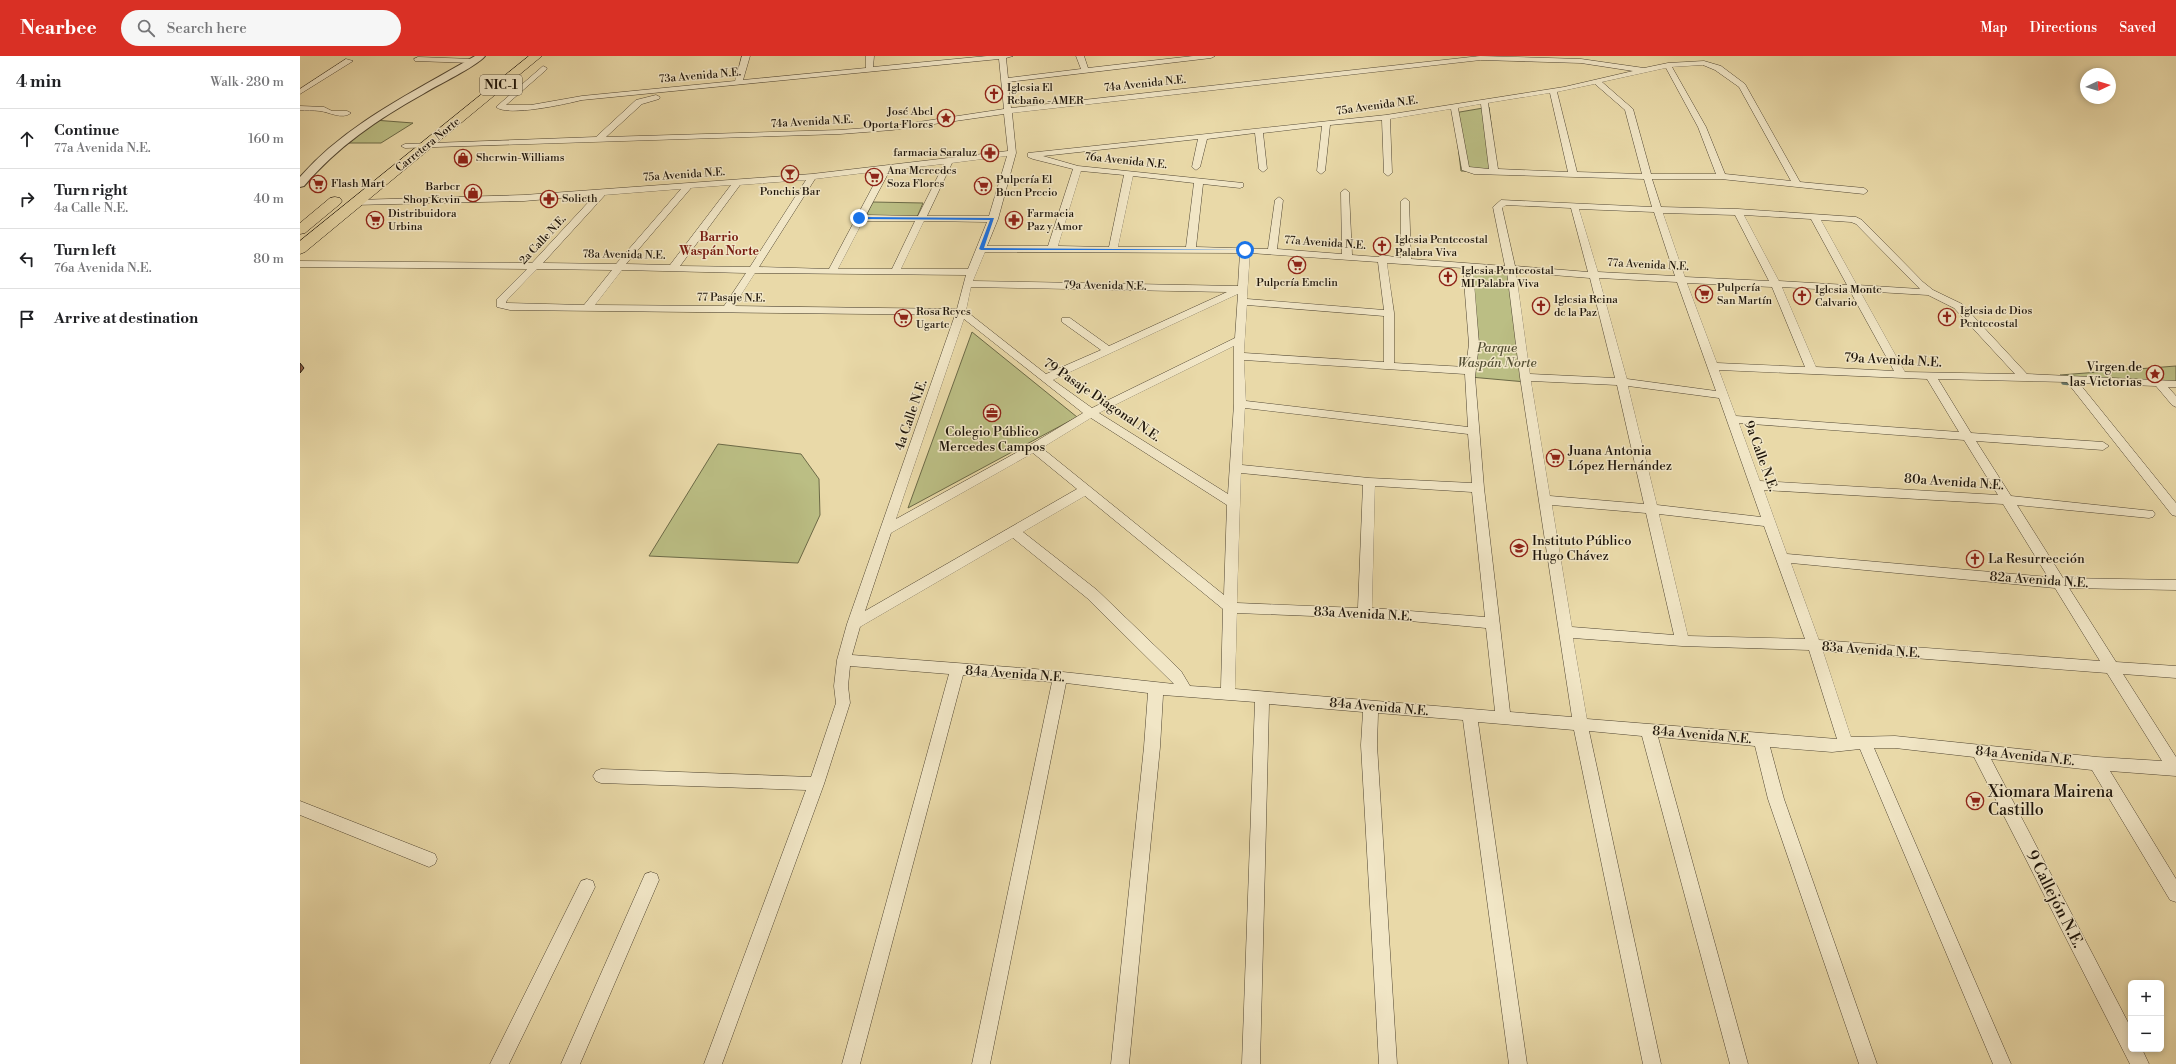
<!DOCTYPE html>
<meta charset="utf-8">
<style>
body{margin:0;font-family:"Libre Bodoni",serif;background:#f6f6f6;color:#202124}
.controls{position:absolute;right:12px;bottom:12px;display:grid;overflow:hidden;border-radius:6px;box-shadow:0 2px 6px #0003}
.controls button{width:36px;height:36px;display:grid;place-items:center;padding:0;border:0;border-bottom:1px solid #e0e0e0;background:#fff;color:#202124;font:20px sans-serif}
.compass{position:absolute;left:1780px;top:12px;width:36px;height:36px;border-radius:50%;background:#fff;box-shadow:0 2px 6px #0003;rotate:86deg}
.stop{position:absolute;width:12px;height:12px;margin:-9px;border:3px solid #1a73e8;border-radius:50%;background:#fff}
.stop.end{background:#1a73e8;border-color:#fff;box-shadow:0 1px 4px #0008}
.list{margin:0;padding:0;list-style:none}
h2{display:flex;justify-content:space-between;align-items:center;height:52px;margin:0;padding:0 16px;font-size:17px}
h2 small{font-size:13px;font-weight:400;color:#757577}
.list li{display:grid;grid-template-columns:26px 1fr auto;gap:12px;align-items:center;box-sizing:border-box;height:60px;padding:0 16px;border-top:1px solid #e0e0e0}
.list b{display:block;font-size:15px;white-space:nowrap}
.list p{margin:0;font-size:13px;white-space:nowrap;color:#757577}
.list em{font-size:13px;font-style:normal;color:#757577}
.icon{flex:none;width:22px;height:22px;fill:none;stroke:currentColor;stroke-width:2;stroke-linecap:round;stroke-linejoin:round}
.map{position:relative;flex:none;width:1876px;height:1008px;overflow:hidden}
header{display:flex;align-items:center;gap:24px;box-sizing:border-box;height:56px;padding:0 20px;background:#d93025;color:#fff}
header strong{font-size:19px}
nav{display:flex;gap:22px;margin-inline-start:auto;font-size:14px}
.search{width:280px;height:36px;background:#f6f6f6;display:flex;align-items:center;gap:10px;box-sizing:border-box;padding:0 14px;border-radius:22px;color:#757577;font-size:15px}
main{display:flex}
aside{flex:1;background:#fff}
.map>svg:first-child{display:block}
.green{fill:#bbbe84;stroke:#6c6a47}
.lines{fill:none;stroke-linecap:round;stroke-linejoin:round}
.stream{stroke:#67786a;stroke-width:3.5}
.minor-casing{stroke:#514632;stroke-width:1}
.tertiary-casing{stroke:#514632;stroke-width:2}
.trunk-casing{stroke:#1e150a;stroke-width:1}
.minor{fill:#f1e6c6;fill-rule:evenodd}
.tertiary{fill:#f1e6c6;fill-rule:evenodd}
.trunk{fill:#e9d9a8;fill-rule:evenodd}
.shaded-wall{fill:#905f46;stroke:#1e150a}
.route{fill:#1a73e8}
.labels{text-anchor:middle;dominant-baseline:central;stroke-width:3;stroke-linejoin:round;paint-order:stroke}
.far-street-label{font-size:11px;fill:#1e150a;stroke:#f1e6c6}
.far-poi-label{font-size:11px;fill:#1e150a;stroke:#f1e6c6;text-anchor:start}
.shield{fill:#f1e6c6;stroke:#5d5442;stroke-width:1}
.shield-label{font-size:12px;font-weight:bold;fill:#1e150a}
.far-neighbourhood-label{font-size:12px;font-weight:bold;fill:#7a1f14;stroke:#f1e6c6}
.park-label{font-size:13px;font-style:italic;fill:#555035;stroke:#f1e6c6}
.street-label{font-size:13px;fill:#1e150a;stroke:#f1e6c6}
.poi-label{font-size:13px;fill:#1e150a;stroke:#f1e6c6;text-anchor:start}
.near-poi-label{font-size:16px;fill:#1e150a;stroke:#f1e6c6;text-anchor:start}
.near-street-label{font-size:16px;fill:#1e150a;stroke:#f1e6c6}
</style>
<header>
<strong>Nearbee</strong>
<div class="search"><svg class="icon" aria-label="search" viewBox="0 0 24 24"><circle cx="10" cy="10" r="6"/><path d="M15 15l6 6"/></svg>Search here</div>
<nav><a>Map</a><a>Directions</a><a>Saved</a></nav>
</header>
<main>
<aside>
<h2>4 min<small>Walk · 280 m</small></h2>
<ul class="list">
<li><svg class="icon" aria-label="ahead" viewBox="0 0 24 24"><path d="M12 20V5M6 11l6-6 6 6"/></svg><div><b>Continue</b><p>77a Avenida N.E.</p></div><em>160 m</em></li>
<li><svg class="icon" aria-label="right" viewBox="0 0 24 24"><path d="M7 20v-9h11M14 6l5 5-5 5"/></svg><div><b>Turn right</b><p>4a Calle N.E.</p></div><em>40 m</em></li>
<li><svg class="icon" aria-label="left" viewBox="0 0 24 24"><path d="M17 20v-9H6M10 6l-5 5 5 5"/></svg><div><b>Turn left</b><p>76a Avenida N.E.</p></div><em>80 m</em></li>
<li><svg class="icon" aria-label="arrive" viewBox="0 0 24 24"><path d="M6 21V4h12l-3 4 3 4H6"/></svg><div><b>Arrive at destination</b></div></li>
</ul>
</aside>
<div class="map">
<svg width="1876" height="1008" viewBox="0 0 1876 1008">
<rect width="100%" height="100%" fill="#e9d9a8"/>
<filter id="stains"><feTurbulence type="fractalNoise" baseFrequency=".005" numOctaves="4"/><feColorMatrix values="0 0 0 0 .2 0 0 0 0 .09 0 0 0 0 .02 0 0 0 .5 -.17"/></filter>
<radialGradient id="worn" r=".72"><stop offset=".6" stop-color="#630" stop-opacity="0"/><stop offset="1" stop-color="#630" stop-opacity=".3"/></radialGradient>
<path class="green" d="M1189 51 1197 116 1161 115 1154 57Z
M74 64 113 67 81 87H43Z
M573 146 623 147 617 161 566 160Z
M1168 210 1207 212 1226 326 1170 321Z
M672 276 777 361 608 452Z
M1876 310V327L1768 324 1760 319Z
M418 388 501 398 519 423 520 459 498 507 349 500Z"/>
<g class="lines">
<path class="stream" d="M1763 327 1773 328"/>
<defs>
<path id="minor" d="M442 0H450L443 24 566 12V0H574L573 11 687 0H713L706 2 708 22 781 13 776 0H784L788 12 893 0H915L911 2 708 26 711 52 1180 0 1281 3 1344 12 1368 7 1404 5 1421 10 1445 28 1500 126 1564 132 1568 135 1564 138 1421 123H1352L1361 151 1438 153 1556 161 1562 164 1623 226 1633 234 1662 248 1727 318 1876 325V331H1868L1876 340V351L1872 349 1856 330 1779 327 1876 447V460L1872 459 1767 326 1638 323 1671 377 1803 386 1809 390 1803 394 1676 385 1711 440 1853 455 1855 458 1853 461 1849 462 1717 449 1763 522 1876 524V534L1769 532 1816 606 1876 610V622L1823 618 1876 701V720L1810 715 1876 823V846L1870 844 1792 714 1691 703 1831 972V993H1842L1849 1008H1830L1674 701 1595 692H1574L1711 1008H1693L1560 693 1532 696 1470 691 1484 743 1577 1008H1559L1468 743 1455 690 1358 681 1448 1008H1430L1342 680 1289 675 1361 1008H1343L1274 674 1178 666 1227 1008H1209L1163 664 1078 657 1077 689 1097 1008H1079L1061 689 1063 656 969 648 960 1008H942L955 646 863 639 860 691 829 1008H811L844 691 848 637 766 627 690 1008H672L752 626 663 619 560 1008H542L649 618 550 610 548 630 550 647 524 728 422 1008H404L506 734 301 727 296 725 293 720 296 715 301 713 511 721 536 647 534 630 537 604 547 568 655 259 210 254 197 251V243L227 213 0 211V205L232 207 295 139 224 145 53 149 52 147 56 144 224 139 512 118 708 95 704 58 592 74 540 78 105 92 101 90 105 88 296 81 336 44 356 39 360 41 359 43 342 48 306 81 540 74 592 70 704 53 699 3 282 44C266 48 208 61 196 51L243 10 247 12 246 14 206 49H231L282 40 435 25ZM1181 4 1281 7 1333 15 1264 31 1086 59 728 97V101L733 103 773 113 748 190H687L698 163 716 97 712 57ZM1403 9 1415 14 1439 31 1491 125 1425 118 1406 71 1372 11ZM1366 12 1398 71 1416 118H1351L1333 53 1302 26ZM1295 28 1325 54 1342 118 1277 116 1257 36ZM1250 37 1268 116 1198 113 1188 47ZM1181 48 1189 113 1169 111 1158 52ZM1151 53 1162 114 1174 118 1344 123 1352 151 1201 144 1193 151 1205 210 1111 203 1109 145 1105 142 1101 145V202L1082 199 1078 201 1052 199 1049 136 1045 133 1041 136 1042 198 977 193 983 144 979 141 975 144 968 193 896 191 903 128 940 132 943 131V127L778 110 743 100 898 83 892 111 896 114 900 111 907 83 955 77 959 113 963 116 967 113 963 77 1022 70 1017 115 1021 118 1025 115 1030 69 1082 64 1084 117 1088 120 1092 117 1090 63ZM707 100 689 160H627L652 107ZM644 108 618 160 566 159 590 114ZM581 115 529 213 459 211 515 123ZM781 115 824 119 809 191 758 190ZM833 120 894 127 886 191H818ZM506 124 450 211 380 210 440 129ZM431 129 370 209 326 208 391 132ZM381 133 316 208 243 207 305 139ZM1206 149 1271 152 1288 216 1215 210 1202 152ZM1279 153 1354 156 1375 220 1298 216ZM1363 157 1435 159 1469 225 1385 221ZM1444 159 1511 163 1547 229 1479 225ZM1521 164 1551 166 1556 168 1620 233 1557 229ZM563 165H615L592 213H538ZM624 165 687 166 668 213H601ZM685 196 940 197 938 230 673 225ZM950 197 1078 206 1084 254 947 243ZM1087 207 1163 212 1169 288 1166 311 1094 307V257ZM237 213 312 214 284 249 206 247 207 244ZM1173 213 1207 216 1220 321 1272 661 1210 656 1184 432 1175 321 1179 288ZM322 214 446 217 424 250 295 249ZM1216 216 1290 222 1315 322 1230 318ZM455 217 666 219 657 253 434 250ZM1299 222 1377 226 1416 335 1327 323ZM1387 227 1472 231 1505 311 1417 307ZM671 231 927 236 809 290 770 262H762V266L801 294 746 318 666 255ZM1482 231 1550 235 1594 315 1516 311ZM1560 235 1628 239 1654 252 1715 318 1605 316ZM938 238 935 282 792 352 753 324ZM947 249 1084 260V306L944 297ZM664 263 783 357 730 389 596 463ZM934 290V348L928 438 799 357ZM944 304 1165 318 1168 371 946 345ZM1419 314 1627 323 1659 376 1436 360ZM1231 325 1317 329 1344 448 1250 440ZM1328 330 1419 342 1461 461 1357 449ZM945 352 1168 378 1172 427 1069 422 942 409ZM791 362 927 449 924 539 742 392ZM1439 367 1664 384 1698 439 1460 425ZM733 397 777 433 565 555 591 477ZM941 417 1063 429 1058 552 937 547ZM1075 430 1172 436 1185 561 1072 552ZM1464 434 1703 448 1748 521 1487 498ZM785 440 923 553 921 632 890 630 881 615 797 534 723 476ZM1252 449 1346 457 1374 579 1272 571ZM1359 458 1464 470 1505 583 1388 580ZM713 482 787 542 874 628 735 613 552 599 560 571ZM1491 507 1755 532 1800 605 1519 584ZM937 557 1088 563 1186 572 1195 655 935 633ZM1273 582 1382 590 1509 594 1537 683 1287 663ZM1523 595 1807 617 1862 705 1797 701 1595 680 1551 681Z
M118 1 173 3 177 5 173 7 115 5 114 3Z
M46 3 53 5 0 38V33Z
M0 50 24 51 32 55H47L51 57C42 64 29 56 20 55 13 54 6 55 0 54Z
M0 745 135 798 137 803 135 808 129 811 0 759Z
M351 816 357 818 359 824 280 1008H261L345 818Z
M287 823 293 825 295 831 209 1008H190L281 825Z"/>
<path id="tertiary" d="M175 0H185C176 11 137 29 123 38 78 63 37 91 4 130L0 131V121C47 67 114 36 175 0Z"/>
<path id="trunk" d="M229 0H242L5 196 0 198V185Z
M35 141 40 142 42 145 40 148 5 177 0 178V167L30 142Z"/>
</defs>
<use href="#minor" class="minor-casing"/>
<use href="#tertiary" class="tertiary-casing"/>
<use href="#trunk" class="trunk-casing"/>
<use href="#minor" class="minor"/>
<use href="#tertiary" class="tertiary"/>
<use href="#trunk" class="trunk"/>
</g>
<path class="shaded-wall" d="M0 307 4 312 0 317Z"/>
<path class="route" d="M558 161 694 162 684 192 948 194H681L679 193 690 164 559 163Z"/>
<defs>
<symbol id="church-ring" viewBox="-11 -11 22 22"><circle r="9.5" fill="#f1e6c6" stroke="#8f2418" stroke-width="1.5"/><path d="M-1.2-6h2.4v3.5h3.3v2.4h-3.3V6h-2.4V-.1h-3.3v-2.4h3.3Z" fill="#8f2418"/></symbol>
<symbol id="sight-ring" viewBox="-11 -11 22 22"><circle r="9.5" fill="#f1e6c6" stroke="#8f2418" stroke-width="1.5"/><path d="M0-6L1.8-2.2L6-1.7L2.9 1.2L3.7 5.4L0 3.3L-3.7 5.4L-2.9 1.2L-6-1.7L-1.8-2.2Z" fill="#8f2418"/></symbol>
<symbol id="pharmacy-ring" viewBox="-11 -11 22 22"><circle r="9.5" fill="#f1e6c6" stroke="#8f2418" stroke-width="1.5"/><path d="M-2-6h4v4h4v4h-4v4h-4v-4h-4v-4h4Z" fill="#8f2418"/></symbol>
<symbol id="shop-ring" viewBox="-11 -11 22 22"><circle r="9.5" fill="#f1e6c6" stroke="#8f2418" stroke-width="1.5"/><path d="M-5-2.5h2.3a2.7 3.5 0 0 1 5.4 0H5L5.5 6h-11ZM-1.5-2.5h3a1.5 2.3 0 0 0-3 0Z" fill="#8f2418"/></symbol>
<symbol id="bar-ring" viewBox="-11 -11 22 22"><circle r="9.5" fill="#f1e6c6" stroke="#8f2418" stroke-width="1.5"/><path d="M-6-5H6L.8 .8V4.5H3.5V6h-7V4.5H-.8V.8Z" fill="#8f2418"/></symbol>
<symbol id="supermarket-ring" viewBox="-11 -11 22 22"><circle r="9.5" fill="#f1e6c6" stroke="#8f2418" stroke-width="1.5"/><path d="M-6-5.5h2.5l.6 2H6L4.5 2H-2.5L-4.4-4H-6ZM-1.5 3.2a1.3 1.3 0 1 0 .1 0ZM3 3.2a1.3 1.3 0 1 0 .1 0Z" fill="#8f2418"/></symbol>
<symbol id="office-ring" viewBox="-11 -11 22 22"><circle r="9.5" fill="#f1e6c6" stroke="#8f2418" stroke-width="1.5"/><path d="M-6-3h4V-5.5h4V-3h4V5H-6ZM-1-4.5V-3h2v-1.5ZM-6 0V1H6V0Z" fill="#8f2418"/></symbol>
<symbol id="school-ring" viewBox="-11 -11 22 22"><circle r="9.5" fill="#f1e6c6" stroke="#8f2418" stroke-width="1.5"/><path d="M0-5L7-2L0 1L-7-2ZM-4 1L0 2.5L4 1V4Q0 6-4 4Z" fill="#8f2418"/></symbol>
</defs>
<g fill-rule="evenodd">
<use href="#church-ring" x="684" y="28" width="20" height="20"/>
<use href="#sight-ring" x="636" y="52" width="20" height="20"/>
<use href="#pharmacy-ring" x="680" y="87" width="20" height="20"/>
<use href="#shop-ring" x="153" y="92" width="20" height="20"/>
<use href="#bar-ring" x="480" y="108" width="20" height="20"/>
<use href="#supermarket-ring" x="564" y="111" width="20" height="20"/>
<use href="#supermarket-ring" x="8" y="118" width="20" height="20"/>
<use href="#supermarket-ring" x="673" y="120" width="20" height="20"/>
<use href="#shop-ring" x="163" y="127" width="20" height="20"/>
<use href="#pharmacy-ring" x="239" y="133" width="20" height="20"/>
<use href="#supermarket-ring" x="65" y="154" width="20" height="20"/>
<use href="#pharmacy-ring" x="704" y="154" width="20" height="20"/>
<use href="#church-ring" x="1072" y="180" width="20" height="20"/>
<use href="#supermarket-ring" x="987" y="199" width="20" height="20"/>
<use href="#church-ring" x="1138" y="211" width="20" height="20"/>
<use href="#supermarket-ring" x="1394" y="228" width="20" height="20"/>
<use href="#church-ring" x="1492" y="230" width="20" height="20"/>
<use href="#church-ring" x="1231" y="240" width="20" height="20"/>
<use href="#church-ring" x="1637" y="251" width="20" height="20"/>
<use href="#supermarket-ring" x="593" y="252" width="20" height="20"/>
<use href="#sight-ring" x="1845" y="308" width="20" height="20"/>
<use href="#office-ring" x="682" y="347" width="20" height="20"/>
<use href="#supermarket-ring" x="1245" y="392" width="20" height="20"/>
<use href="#school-ring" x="1209" y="482" width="20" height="20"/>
<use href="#church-ring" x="1665" y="493" width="20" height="20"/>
<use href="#supermarket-ring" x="1665" y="735" width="20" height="20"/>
</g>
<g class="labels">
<g class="far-street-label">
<text transform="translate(400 20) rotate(-5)">73a Avenida N.E.</text>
<text transform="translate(845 28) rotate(-6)">74a Avenida N.E.</text>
<text transform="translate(1077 50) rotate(-8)">75a Avenida N.E.</text>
<text transform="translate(512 66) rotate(-3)">74a Avenida N.E.</text>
<text transform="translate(128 89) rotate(-39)">Carretera Norte</text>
<text transform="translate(826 105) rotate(6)">76a Avenida N.E.</text>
<text transform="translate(384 119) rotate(-4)">75a Avenida N.E.</text>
<text transform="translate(243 184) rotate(-47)">2a Calle N.E.</text>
<text transform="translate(1025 187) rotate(4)">77a Avenida N.E.</text>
<text transform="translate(324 199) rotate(1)">78a Avenida N.E.</text>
<text transform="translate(1348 209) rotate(3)">77a Avenida N.E.</text>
<text transform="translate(805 230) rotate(1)">79a Avenida N.E.</text>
<text transform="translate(431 242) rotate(1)">77 Pasaje N.E.</text>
</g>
<g class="far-poi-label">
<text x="707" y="32">Iglesia El<tspan x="707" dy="13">Rebaño -AMER</tspan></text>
<text x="633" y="56" text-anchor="end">José Abel<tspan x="633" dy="13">Oporta Flores</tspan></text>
<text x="677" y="97" text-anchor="end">farmacia Saraluz</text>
<text x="176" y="102">Sherwin-Williams</text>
<text x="587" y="115">Ana Mercedes<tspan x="587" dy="13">Soza Flores</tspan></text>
<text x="696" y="124">Pulpería El<tspan x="696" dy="13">Buen Precio</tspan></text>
<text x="31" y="128">Flash Mart</text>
<text x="160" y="131" text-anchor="end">Barber<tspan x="160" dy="13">Shop Kevin</tspan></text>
<text x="490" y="136" text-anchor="middle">Ponchis Bar</text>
<text x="262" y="143">Solieth</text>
<text x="88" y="158">Distribuidora<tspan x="88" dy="13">Urbina</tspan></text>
<text x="727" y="158">Farmacia<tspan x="727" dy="13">Paz y Amor</tspan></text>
<text x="1095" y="184">Iglesia Pentecostal<tspan x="1095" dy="13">Palabra Viva</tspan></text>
<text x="1161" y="215">Iglesia Pentecostal<tspan x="1161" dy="13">MI Palabra Viva</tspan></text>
<text x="997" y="227" text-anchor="middle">Pulpería Emelin</text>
<text x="1417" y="232">Pulpería<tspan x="1417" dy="13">San Martín</tspan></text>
<text x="1515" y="234">Iglesia Monte<tspan x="1515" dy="13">Calvario</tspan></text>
<text x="1254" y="244">Iglesia Reina<tspan x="1254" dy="13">de la Paz</tspan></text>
<text x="1660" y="255">Iglesia de Dios<tspan x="1660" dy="13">Pentecostal</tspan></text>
<text x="616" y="256">Rosa Reyes<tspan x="616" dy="13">Ugarte</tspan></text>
</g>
<rect class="shield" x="180" y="19" width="42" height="20" rx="3"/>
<g class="shield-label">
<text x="201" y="29">NIC-1</text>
</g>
<g class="far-neighbourhood-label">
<text x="419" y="181">Barrio<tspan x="419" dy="14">Waspán Norte</tspan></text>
</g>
<g class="park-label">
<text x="1197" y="292">Parque<tspan x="1197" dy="15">Waspán Norte</tspan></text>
</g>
<g class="street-label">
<text transform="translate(1593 304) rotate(3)">79a Avenida N.E.</text>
<text transform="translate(802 344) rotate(34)">79 Pasaje Diagonal N.E.</text>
<text transform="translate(611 359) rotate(-71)">4a Calle N.E.</text>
<text transform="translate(1461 400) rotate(70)">9a Calle N.E.</text>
<text transform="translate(1654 426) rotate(4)">80a Avenida N.E.</text>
<text transform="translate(1739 524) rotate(4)">82a Avenida N.E.</text>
<text transform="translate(1063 558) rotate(3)">83a Avenida N.E.</text>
<text transform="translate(1571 594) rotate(4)">83a Avenida N.E.</text>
<text transform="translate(715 618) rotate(4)">84a Avenida N.E.</text>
<text transform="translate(1079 651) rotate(5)">84a Avenida N.E.</text>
<text transform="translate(1402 679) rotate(5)">84a Avenida N.E.</text>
<text transform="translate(1725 700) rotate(6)">84a Avenida N.E.</text>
</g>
<g class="poi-label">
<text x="1842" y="311" text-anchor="end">Virgen de<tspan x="1842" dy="15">las Victorias</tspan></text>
<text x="692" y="376" text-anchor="middle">Colegio Público<tspan x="692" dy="15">Mercedes Campos</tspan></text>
<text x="1268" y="395">Juana Antonia<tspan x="1268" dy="15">López Hernández</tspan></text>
<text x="1232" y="485">Instituto Público<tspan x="1232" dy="15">Hugo Chávez</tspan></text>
<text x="1688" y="503">La Resurrección</text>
</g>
<g class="near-poi-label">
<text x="1688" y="736">Xiomara Mairena<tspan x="1688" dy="18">Castillo</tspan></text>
</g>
<g class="near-street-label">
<text transform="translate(1755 843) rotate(63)">9 Callejón N.E.</text>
</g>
</g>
<rect width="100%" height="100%" filter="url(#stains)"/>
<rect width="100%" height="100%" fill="url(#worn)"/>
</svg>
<div class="controls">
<button>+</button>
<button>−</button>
</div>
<svg class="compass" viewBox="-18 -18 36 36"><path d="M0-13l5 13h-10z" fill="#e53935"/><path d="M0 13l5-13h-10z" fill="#757577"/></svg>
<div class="stop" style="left:945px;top:194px"></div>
<div class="stop end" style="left:559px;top:162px"></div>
</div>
</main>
